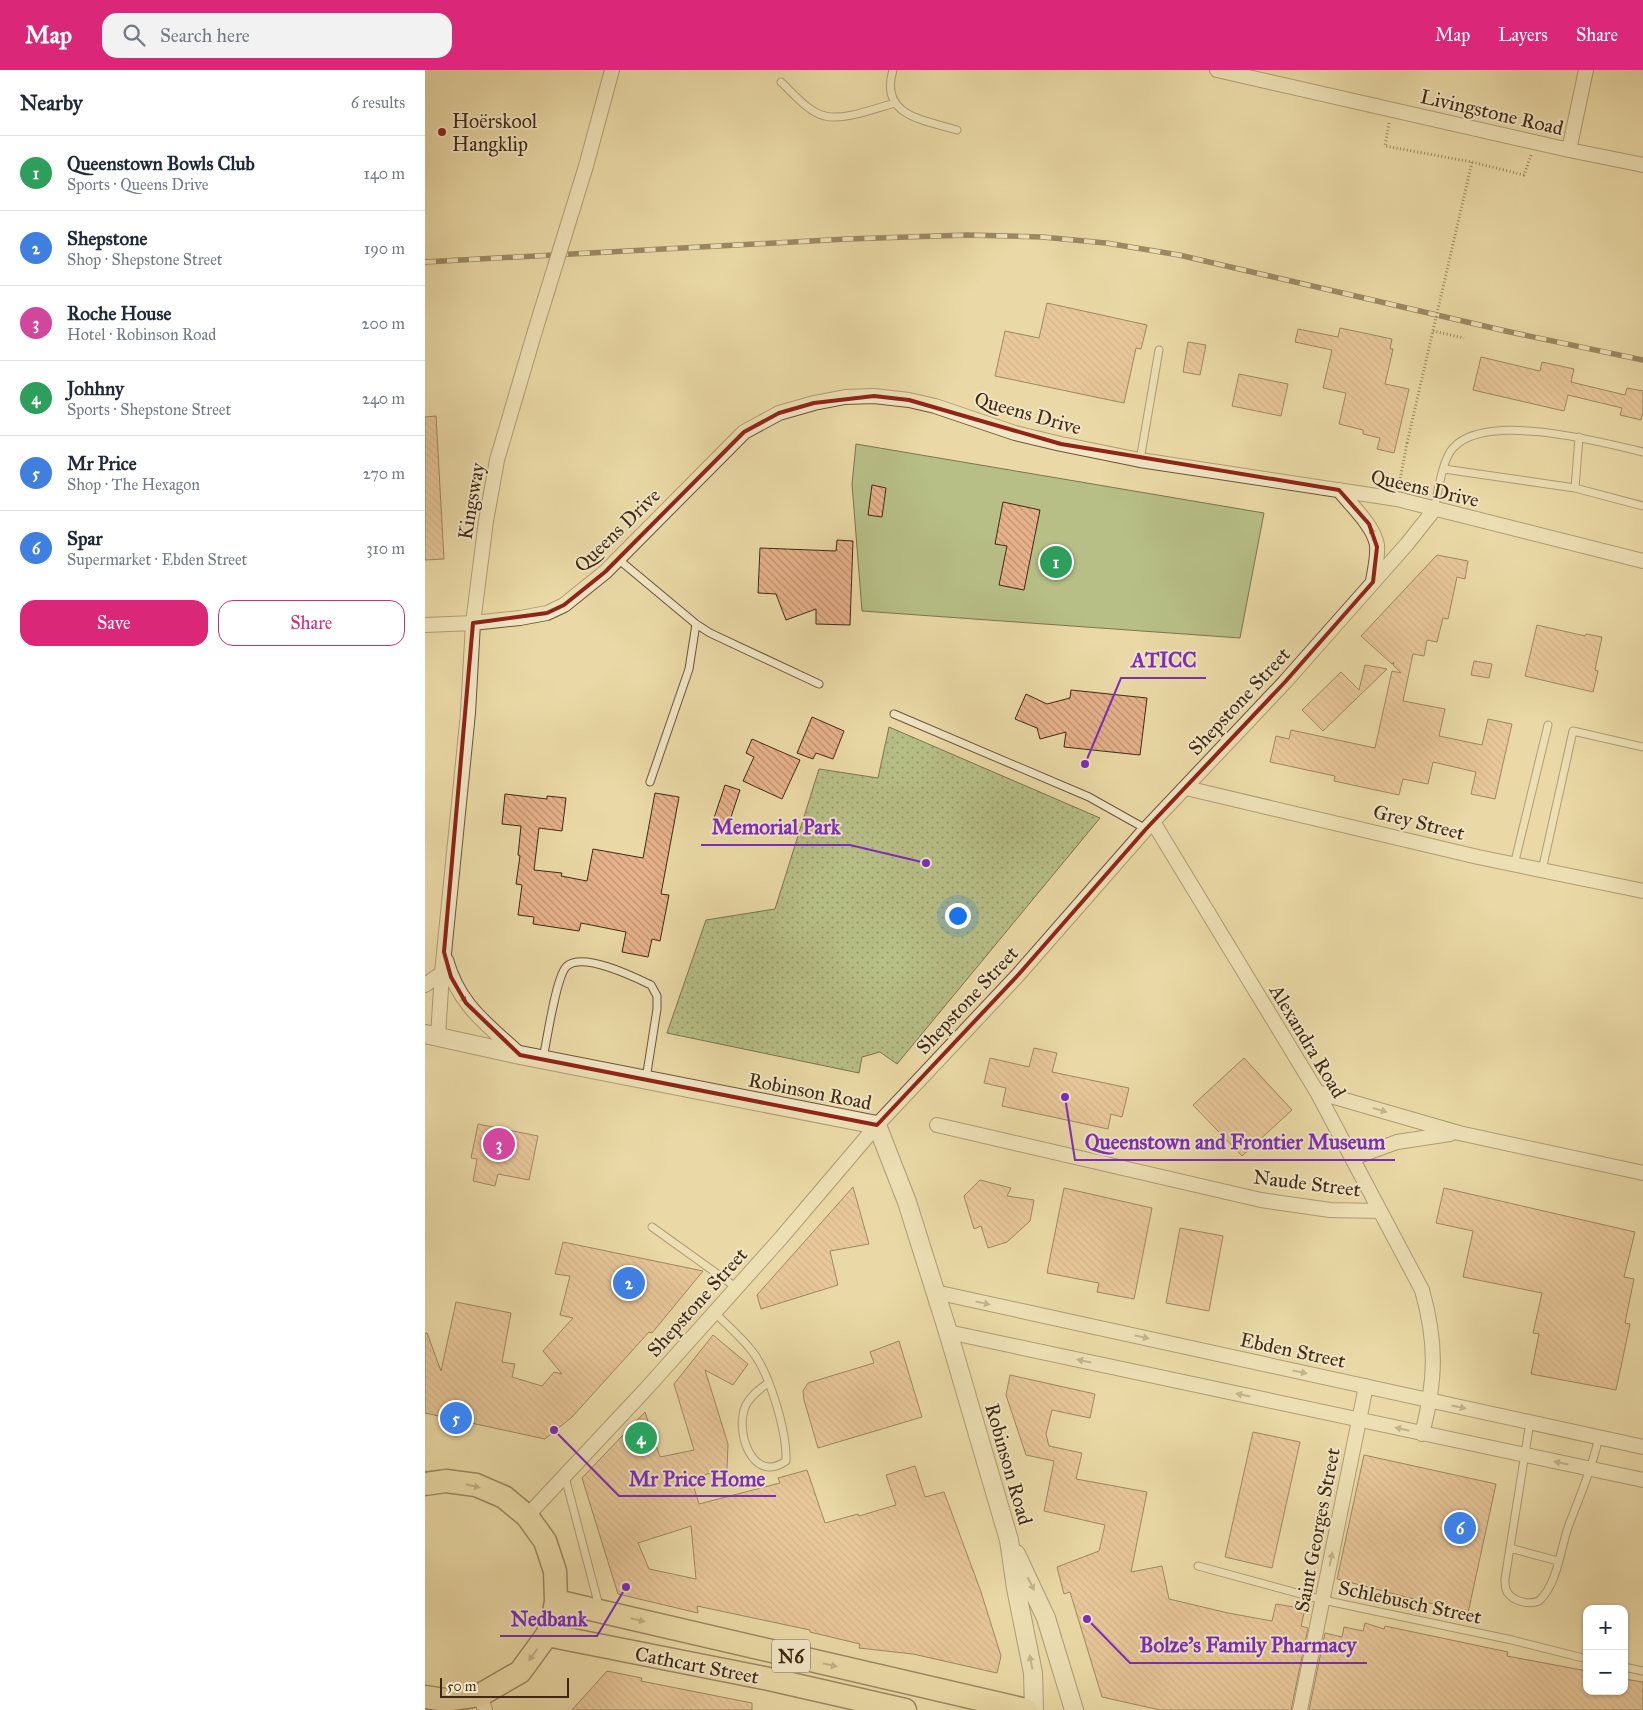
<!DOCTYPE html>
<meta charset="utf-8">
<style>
body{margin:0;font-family:"IM FELL Great Primer",serif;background:#f2f2f3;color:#1f2937}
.controls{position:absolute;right:15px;bottom:15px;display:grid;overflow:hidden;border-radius:10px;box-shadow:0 1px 4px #0004}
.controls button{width:45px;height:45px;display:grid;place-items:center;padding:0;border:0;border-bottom:1px solid #e0e1e3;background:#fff;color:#1f2937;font:25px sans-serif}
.scale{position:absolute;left:15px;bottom:12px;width:129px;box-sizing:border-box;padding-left:5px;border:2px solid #402815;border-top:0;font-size:14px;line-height:18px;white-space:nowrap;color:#402815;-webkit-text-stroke:4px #f1e6c5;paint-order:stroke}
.you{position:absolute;left:532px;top:845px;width:18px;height:18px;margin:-12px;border:4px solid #fff;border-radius:50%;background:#1a73e8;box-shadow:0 0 0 8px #1a73e833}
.badge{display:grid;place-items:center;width:32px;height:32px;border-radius:50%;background:#db2777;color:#fff;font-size:16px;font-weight:700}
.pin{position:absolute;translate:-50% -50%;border:2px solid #fff;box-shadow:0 1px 5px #0006}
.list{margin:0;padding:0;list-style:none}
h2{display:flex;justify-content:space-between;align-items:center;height:65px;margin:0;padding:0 20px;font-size:21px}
h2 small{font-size:16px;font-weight:400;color:#747a83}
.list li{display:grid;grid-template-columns:32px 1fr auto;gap:15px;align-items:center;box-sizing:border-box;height:75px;padding:0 20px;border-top:1px solid #e0e1e3}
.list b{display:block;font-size:19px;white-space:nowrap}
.list p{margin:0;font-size:16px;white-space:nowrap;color:#747a83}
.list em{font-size:16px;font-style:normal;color:#747a83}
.actions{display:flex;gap:10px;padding:15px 20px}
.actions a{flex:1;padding:11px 0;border:1px solid #db2777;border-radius:15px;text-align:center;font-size:18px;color:#db2777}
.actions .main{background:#db2777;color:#fff}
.icon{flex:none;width:28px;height:28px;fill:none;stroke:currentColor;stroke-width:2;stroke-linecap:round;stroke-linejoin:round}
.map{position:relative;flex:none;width:1218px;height:1640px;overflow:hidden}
header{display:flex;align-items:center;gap:30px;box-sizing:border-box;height:70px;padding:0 25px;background:#db2777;color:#fff}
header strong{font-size:24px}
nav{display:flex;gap:28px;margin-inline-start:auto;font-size:18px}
.search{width:350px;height:45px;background:#f2f2f3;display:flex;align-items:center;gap:12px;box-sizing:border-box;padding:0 18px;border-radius:15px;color:#747a83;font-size:19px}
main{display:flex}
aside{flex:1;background:#fff}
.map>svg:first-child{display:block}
.park{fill:url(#park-dots);stroke:#7c744e}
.pitch{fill:#b7bf86;stroke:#7c744e}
.building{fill:url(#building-back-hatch);stroke:#402815;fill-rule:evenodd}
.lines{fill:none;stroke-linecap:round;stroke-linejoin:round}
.service-casing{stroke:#6a5439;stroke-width:9}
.minor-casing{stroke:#6a5439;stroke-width:16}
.tertiary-casing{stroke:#6a5439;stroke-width:20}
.trunk-casing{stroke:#402815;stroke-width:25}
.path{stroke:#402815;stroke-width:3;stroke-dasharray:1 2.5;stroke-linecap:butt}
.service{stroke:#f1e6c5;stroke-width:7}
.minor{stroke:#f1e6c5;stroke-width:14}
.tertiary{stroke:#f1e6c5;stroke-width:18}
.trunk{stroke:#ead9a6;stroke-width:22}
.rail-casing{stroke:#402815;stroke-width:5.5}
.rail{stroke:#f1e6c5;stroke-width:4;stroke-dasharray:11;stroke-linecap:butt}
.minor-bridge-casing{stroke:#6a5439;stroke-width:16;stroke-linecap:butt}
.path-bridge{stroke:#402815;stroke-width:3;stroke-dasharray:1 2.5;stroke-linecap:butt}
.minor-bridge{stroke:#f1e6c5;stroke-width:14}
.oneway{fill:#98876d}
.oneway2{fill:#95805e}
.marked{fill:none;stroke:#8f2418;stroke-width:4;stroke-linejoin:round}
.poi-dot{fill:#8f2418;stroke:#f1e6c5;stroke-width:2}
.labels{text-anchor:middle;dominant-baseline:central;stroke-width:4;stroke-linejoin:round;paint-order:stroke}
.shield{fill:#f1e6c5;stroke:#75614a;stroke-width:1}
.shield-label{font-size:19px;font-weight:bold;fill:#402815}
.street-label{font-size:20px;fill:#402815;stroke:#f1e6c5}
.poi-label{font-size:20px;fill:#402815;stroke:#f1e6c5;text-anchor:start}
.leader{fill:none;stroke:#7b2cbf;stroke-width:2}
.callout-dot{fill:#7b2cbf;stroke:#f1e6c5;stroke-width:2}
.callout-label{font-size:21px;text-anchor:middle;font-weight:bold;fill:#7b2cbf;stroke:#f1e6c5;stroke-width:4;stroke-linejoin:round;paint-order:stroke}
</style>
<header>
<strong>Map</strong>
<div class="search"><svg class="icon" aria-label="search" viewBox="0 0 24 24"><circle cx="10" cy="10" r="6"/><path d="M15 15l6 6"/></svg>Search here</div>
<nav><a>Map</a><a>Layers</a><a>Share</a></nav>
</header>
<main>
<aside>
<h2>Nearby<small>6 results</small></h2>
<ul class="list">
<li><span class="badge" style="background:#2e9e5b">1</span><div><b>Queenstown Bowls Club</b><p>Sports · Queens Drive</p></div><em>140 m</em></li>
<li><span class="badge" style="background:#3f7fe0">2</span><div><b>Shepstone</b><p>Shop · Shepstone Street</p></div><em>190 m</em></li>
<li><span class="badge" style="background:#d1479c">3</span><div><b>Roche House</b><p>Hotel · Robinson Road</p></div><em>200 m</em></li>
<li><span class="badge" style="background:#2e9e5b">4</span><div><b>Johhny</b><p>Sports · Shepstone Street</p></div><em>240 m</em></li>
<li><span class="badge" style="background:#3f7fe0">5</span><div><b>Mr Price</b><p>Shop · The Hexagon</p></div><em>270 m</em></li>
<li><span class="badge" style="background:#3f7fe0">6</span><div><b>Spar</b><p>Supermarket · Ebden Street</p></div><em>310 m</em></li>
</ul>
<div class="actions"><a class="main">Save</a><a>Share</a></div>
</aside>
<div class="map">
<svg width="1218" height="1640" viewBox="0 0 1218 1640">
<defs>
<pattern id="park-dots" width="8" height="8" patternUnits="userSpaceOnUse" patternTransform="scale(1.25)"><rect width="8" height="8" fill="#b7bf86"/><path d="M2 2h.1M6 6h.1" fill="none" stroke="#969b6c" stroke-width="1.8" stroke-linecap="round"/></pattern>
<pattern id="building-back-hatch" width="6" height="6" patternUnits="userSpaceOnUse" patternTransform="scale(1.25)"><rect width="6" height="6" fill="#e7b28b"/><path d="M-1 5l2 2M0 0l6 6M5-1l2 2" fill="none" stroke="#bd9170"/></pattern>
</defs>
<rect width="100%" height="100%" fill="#ead9a6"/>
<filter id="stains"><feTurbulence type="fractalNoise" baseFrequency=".004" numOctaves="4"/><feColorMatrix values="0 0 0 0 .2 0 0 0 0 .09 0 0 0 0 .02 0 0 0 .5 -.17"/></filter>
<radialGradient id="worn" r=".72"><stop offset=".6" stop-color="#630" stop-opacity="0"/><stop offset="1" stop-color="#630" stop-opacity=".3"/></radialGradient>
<path class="park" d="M464 657 675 748 472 994 455 982 437 987 434 1003 242 963 281 850 350 839 394 699 453 708Z"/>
<path class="pitch" d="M431 374 839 443 815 568 437 541 427 414Z"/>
<path class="building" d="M622 233 722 255 716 279 711 278 699 333 570 306 580 261 614 268Z
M915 258 967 269 965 279H968L960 314 984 319 969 383 952 379 955 368 938 364V360L914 354 921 323 898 318 907 280 870 272 873 259 913 267Z
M763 272 781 275 775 305 758 302Z
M1056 287 1115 301 1117 292 1149 299 1146 312 1200 325 1202 318 1218 321V342L1216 350 1195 345 1197 338 1143 325 1139 341 1048 320Z
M814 304 863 314 856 346 807 336Z
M11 346 19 489 0 490V347Z
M447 415 461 418 457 447 443 445Z
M578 432 615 440 599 520 574 515 582 476 570 474Z
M412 470 428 471 425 555 391 554V539L361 550 351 524 333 523 335 478 411 481Z
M1012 485 1043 491 1040 509 1032 507 1023 549 1018 548 1012 572 1002 570 999 586 988 584 978 631 1020 639 1014 666 1057 675 1063 649 1087 654 1070 729 1046 724 1051 702 1008 692 1003 714 978 709 974 725 909 711 910 706 845 692 851 666 864 669 866 660 950 678 967 601 976 603 968 595 969 592 967 594 936 566Z
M1112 555 1160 566 1161 564 1177 567 1170 600 1173 601 1168 622 1100 606Z
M1049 591 1067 594 1064 608 1046 605Z
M940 595 962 599 898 661 877 640 916 602 934 620Z
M646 620 722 628 715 685 639 677 641 662 615 669 612 658 590 649 601 624 622 634 645 628Z
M387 647 419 661 408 689 391 683 388 689 372 683Z
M327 669 375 690 357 729 318 711 329 687 321 683Z
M300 715 315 720 303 756 288 751Z
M230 723 254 727 236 824 244 825 235 871 227 869 223 887 197 882 201 862 156 853 154 861 108 854 109 847 93 845 97 815 91 814 95 786 93 785 96 756 77 754 80 724 122 729V726L141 728 137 761 114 758 109 800 137 803 136 806 162 811 168 779 218 788Z
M609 978 632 983 627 1002 704 1018 697 1047 686 1044 683 1059 577 1036 581 1018 559 1013 565 988 604 997Z
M819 988 867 1040 817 1086 768 1035Z
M53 1054 113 1066 104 1110 73 1104 70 1116 48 1111 52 1089 46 1088Z
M555 1110 586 1118 582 1126 609 1130 605 1151 582 1172 563 1178 556 1156 549 1159 539 1126Z
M428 1117 444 1174 405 1181 413 1215 336 1239 332 1225Z
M639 1118 727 1138 709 1229 672 1222 674 1213 622 1203Z
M1019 1118 1210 1162 1199 1207 1209 1209 1200 1253 1205 1254 1191 1320 1106 1304 1114 1264 1108 1263 1117 1223 1038 1207 1048 1161 1011 1153Z
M755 1158 798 1166 784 1241 741 1233Z
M138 1172 278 1201 227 1263 224 1262 147 1347 120 1369 0 1343V1263H2L16 1301 31 1232 86 1243 77 1292 90 1294 87 1307 117 1316 129 1302 137 1304 118 1281 148 1248 135 1245 145 1206 130 1204Z
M288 1265 323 1294 308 1315 280 1300 303 1374 302 1399 266 1408 274 1434 355 1413 353 1408 382 1400 400 1453 433 1444 434 1446 471 1435 461 1405 490 1396 500 1427 519 1422 556 1522 576 1586 572 1603 488 1584 434 1578 435 1574 385 1562V1560L272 1536 273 1543 193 1524 157 1408 220 1342 235 1387 269 1380 249 1314ZM266 1456 271 1509 224 1499 213 1473Z
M474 1271 497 1347 393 1378 379 1330 378 1321 383 1313 449 1293 445 1282Z
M585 1305 670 1324 665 1348 627 1340 621 1364 624 1376 657 1383 651 1409 722 1422 706 1502 737 1496 744 1529 803 1543 847 1551 851 1534 880 1539 876 1556 883 1558 866 1640H735L677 1627 645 1522 639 1524 632 1497 674 1481 680 1455 619 1441 629 1391 601 1385 581 1325Z
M828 1362 875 1372 847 1498 800 1487Z
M939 1385 1071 1414 1043 1543 912 1509Z
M940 1553 959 1559 960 1556 1083 1582 1082 1586 1162 1601V1621H1199V1609L1218 1612V1640H884L900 1563 917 1567 919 1557 938 1561Z
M182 1601 217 1608 216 1611 327 1633V1640H147Z"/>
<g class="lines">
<defs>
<path id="service" d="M468 0C454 46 499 50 532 60
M356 12C369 24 383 42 400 46 419 51 451 38 470 33
M715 390 734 280
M1019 399 1150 418 1218 436
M1150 418 1154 367
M1009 440C1013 423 1017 390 1028 378 1061 341 1176 372 1218 382
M193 489 271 554 285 563 394 614
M469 644 664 727 721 759
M225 712 264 599 271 554
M1089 795 1123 655
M1117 800 1148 661 1218 677
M118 988C122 971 131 905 142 896 159 882 209 907 226 915L232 926V939L221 1009
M227 1157 312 1218
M289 1242C302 1255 316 1267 327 1281 345 1304 362 1362 361 1391 327 1415 309 1360 321 1335 326 1325 335 1319 343 1313
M1105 1352 1080 1509C1080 1514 1080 1518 1082 1522 1089 1532 1104 1535 1114 1531 1134 1512 1135 1477 1145 1452 1156 1424 1167 1397 1174 1367
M140 1407 174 1536
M1085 1478 1133 1491
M773 1496 898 1530 1087 1570 1162 1589
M1199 1597 1218 1601"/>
<path id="minor" d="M792 0 1144 80 1218 95
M1144 80 1161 0
M161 96 187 0
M914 420C926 435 949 456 952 475 953 487 950 499 948 511
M0 555 48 553 95 548 122 543 139 535 180 502 319 362 354 343 389 333 420 327 449 326 484 330 510 336 590 363 636 374 715 390 972 429 1218 491
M761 718 1053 787 1218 821
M728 752 892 1022 997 1220C1012 1273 1011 1310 997 1364
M21 890C34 936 62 954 95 985
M0 915 17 903
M13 966 17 903 43 643 48 553 61 451 72 390 110 261
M892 1022 1034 1063 1218 1103
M512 1055 836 1130 905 1140 954 1141
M928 1088 972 1072 1025 1064
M510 1222 1218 1377
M523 1262 1218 1410
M102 1446 221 1319 356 1168 452 1055 594 904 721 759 860 612 982 474 1009 440
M55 1625 60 1640
M875 1640 941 1316"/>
<path id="tertiary" d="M0 964 95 985 452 1055 482 1132 523 1262 584 1470 591 1518 608 1603 609 1640
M591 1484 621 1548 649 1640"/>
<path id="trunk" d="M0 1414 21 1411 51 1415 79 1427 102 1446 120 1471 130 1501 131 1531 128 1549 122 1565 95 1602 55 1625 20 1630 0 1627
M131 1531 601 1640
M122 1565 344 1609 480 1640"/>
</defs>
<use href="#service" class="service-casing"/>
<use href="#minor" class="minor-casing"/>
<use href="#tertiary" class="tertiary-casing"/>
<use href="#trunk" class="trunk-casing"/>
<path class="path" d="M964 53 960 76 1047 92 1099 105 1106 85
M1008 261 1039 268
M974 415 982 373"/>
<use href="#service" class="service"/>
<use href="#minor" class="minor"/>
<use href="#tertiary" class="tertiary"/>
<use href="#trunk" class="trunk"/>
<defs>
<path id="rail" d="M0 192 422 169 543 165 617 167 681 173 754 185 1085 262 1218 290"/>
</defs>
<use href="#rail" class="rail-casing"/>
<use href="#rail" class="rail"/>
<defs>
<path id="minor-bridge" d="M110 261 161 96"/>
</defs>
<use href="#minor-bridge" class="minor-bridge-casing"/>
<path class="path-bridge" d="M982 373 1047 92"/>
<use href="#minor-bridge" class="minor-bridge"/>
</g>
<defs><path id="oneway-solid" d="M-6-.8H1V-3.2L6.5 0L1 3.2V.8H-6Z" transform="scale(1.25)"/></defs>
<g class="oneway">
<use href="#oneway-solid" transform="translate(948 464) rotate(-112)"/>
<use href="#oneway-solid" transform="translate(37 927) rotate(56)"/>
<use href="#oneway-solid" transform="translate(955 1040) rotate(16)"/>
<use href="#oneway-solid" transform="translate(558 1233) rotate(12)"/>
<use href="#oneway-solid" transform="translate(717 1267) rotate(12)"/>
<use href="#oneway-solid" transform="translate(659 1291) rotate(-168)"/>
<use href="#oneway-solid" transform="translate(875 1302) rotate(12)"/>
<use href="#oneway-solid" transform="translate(818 1325) rotate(-168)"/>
<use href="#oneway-solid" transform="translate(1034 1337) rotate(12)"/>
<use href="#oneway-solid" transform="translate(977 1359) rotate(-167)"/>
<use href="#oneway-solid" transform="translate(1136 1393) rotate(-168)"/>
<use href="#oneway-solid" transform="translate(906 1489) rotate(-79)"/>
<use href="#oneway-solid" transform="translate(606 1514) rotate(63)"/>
<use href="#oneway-solid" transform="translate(606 1592) rotate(-101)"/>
</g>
<g class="oneway2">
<use href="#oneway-solid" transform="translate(48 1416) rotate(13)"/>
<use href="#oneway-solid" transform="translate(213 1550) rotate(13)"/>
<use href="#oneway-solid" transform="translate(108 1585) rotate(126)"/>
<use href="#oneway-solid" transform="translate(405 1595) rotate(13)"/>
</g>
<path d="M0 0H1218V1640H0ZM449 326 484 330 636 374 914 420 944 454 952 477 948 512 860 612 721 759 594 904 452 1055 95 985 41 933 26 907 19 882 48 553 122 543 139 535 180 502 319 362 354 343 389 333Z" fill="#ead9a6" fill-opacity=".55" fill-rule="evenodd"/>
<path class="marked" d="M449 326 484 330 636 374 914 420 944 454 952 477 948 512 860 612 721 759 594 904 452 1055 95 985 41 933 26 907 19 882 48 553 122 543 139 535 180 502 319 362 354 343 389 333Z"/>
<circle class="poi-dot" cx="17" cy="62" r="5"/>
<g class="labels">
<rect class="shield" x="347" y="1569.5" width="38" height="33" rx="4"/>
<g class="shield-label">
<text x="366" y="1586">N6</text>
</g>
<g class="street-label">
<text transform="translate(1067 42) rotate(13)">Livingstone Road</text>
<text transform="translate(603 343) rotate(16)">Queens Drive</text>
<text transform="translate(1000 418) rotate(13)">Queens Drive</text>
<text transform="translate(46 431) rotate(-80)">Kingsway</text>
<text transform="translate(192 460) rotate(-44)">Queens Drive</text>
<text transform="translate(814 631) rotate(-47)">Shepstone Street</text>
<text transform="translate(994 752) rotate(14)">Grey Street</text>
<text transform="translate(542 930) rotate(-47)">Shepstone Street</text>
<text transform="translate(883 971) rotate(59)">Alexandra Road</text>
<text transform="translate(385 1021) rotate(11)">Robinson Road</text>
<text transform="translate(882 1113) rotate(7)">Naude Street</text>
<text transform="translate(272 1232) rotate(-48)">Shepstone Street</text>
<text transform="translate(868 1280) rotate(12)">Ebden Street</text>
<text transform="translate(584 1394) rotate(74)">Robinson Road</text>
<text transform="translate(892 1460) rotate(-79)">Saint Georges Street</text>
<text transform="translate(985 1532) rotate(12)">Schlebusch Street</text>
<text transform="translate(272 1595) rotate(11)">Cathcart Street</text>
</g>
<g class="poi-label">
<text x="27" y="51">Hoërskool<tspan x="27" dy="23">Hangklip</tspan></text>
</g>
</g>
<path class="leader" d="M660 694L696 608H781M501 793L425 775H276M640 1027L650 1090H970M129 1360L194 1426H351M201 1517L172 1566H75M662 1549L705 1593H942"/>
<g class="callout-dot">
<circle cx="660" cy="694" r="5"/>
<circle cx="501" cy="793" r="5"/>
<circle cx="640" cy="1027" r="5"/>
<circle cx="129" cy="1360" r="5"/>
<circle cx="201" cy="1517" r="5"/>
<circle cx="662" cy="1549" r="5"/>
</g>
<g class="callout-label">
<text x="739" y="597">ATICC</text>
<text x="351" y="764">Memorial Park</text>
<text x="810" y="1079">Queenstown and Frontier Museum</text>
<text x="272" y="1416">Mr Price Home</text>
<text x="124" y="1556">Nedbank</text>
<text x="823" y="1582">Bolze's Family Pharmacy</text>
</g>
<rect width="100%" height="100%" filter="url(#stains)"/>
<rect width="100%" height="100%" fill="url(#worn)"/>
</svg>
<div class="controls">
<button>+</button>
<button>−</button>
</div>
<div class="scale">50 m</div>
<div class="you"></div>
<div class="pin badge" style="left:631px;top:492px;background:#2e9e5b">1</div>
<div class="pin badge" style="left:204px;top:1213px;background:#3f7fe0">2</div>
<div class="pin badge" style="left:74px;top:1074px;background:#d1479c">3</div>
<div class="pin badge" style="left:216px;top:1368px;background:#2e9e5b">4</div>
<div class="pin badge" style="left:31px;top:1348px;background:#3f7fe0">5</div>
<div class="pin badge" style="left:1035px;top:1458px;background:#3f7fe0">6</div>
</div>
</main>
